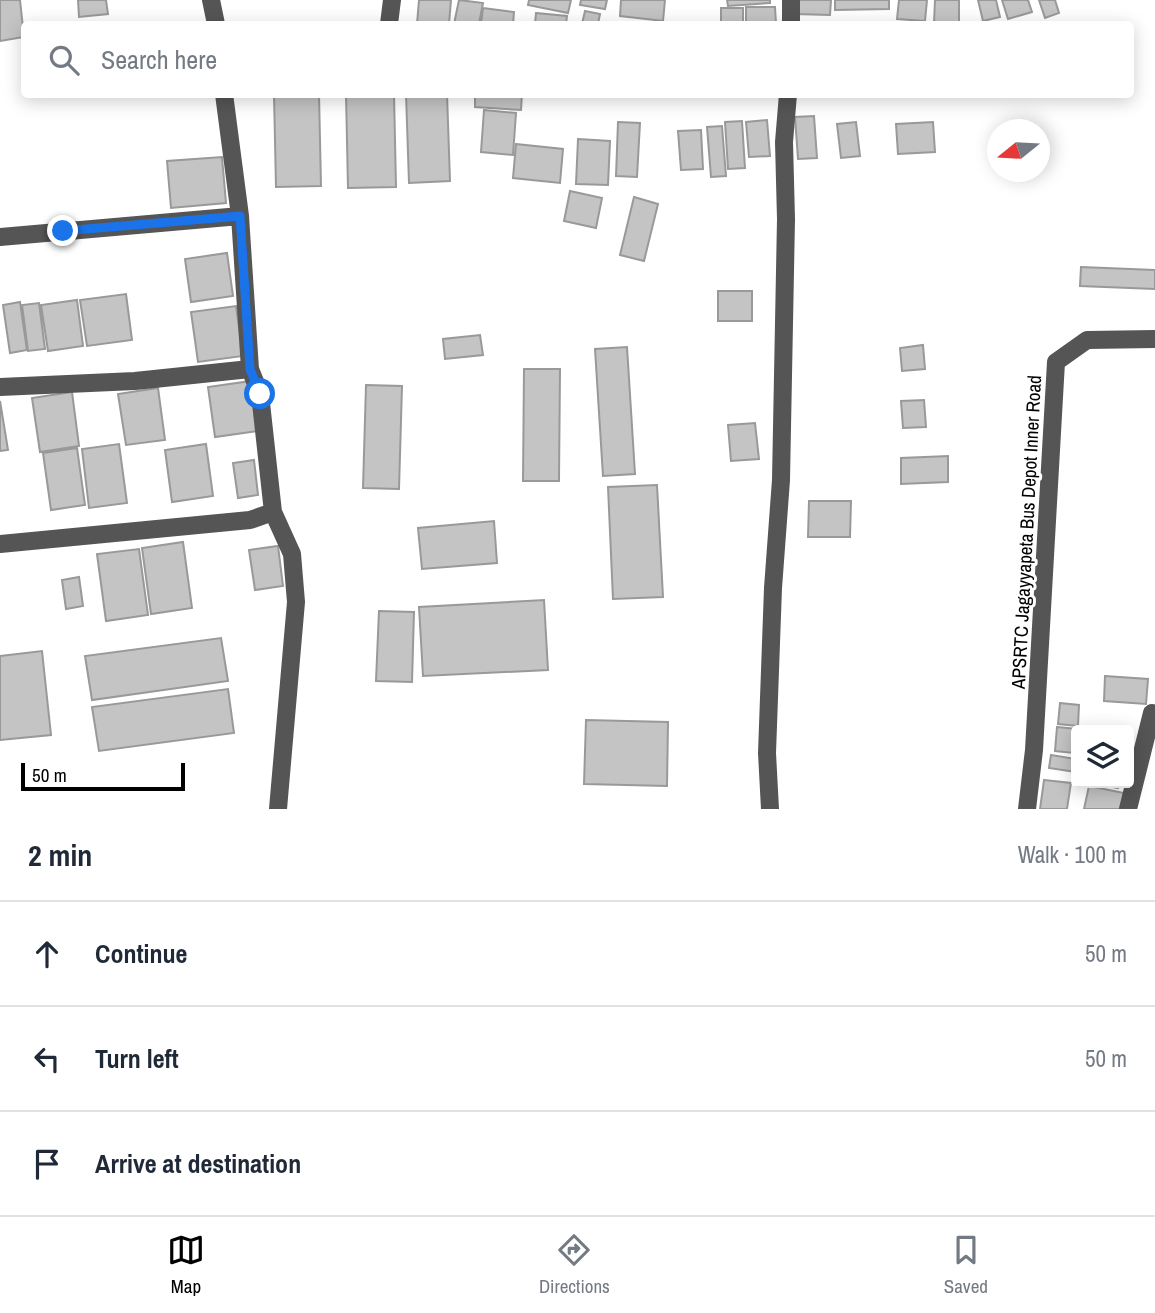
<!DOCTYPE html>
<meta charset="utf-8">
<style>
body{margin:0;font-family:"Archivo Narrow",sans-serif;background:#f6f6f7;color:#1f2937}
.controls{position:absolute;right:21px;bottom:21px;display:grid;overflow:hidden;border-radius:7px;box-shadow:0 4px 18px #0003}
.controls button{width:63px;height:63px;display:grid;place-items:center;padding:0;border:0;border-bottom:2px solid #e0e1e3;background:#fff;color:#1f2937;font:35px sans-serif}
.compass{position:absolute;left:987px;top:119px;width:63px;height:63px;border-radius:50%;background:#fff;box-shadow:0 4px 18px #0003;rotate:252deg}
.scale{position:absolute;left:21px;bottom:18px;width:164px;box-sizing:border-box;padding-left:7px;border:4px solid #000;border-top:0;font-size:19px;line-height:24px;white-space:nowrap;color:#000;-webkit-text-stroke:5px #fff;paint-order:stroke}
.stop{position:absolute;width:21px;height:21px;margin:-16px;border:5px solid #1a73e8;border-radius:50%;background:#fff}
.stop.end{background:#1a73e8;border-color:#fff;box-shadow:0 2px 7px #0008}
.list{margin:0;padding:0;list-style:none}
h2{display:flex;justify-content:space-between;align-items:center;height:91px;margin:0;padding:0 28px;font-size:30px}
h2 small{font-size:23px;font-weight:400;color:#747a83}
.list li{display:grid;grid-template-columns:46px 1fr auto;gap:21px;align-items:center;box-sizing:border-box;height:105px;padding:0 28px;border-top:2px solid #e0e1e3}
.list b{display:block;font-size:26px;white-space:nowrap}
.list em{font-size:23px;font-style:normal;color:#747a83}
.icon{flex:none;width:38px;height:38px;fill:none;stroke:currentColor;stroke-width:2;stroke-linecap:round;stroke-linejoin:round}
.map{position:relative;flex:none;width:1155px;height:809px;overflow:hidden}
.search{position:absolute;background:#fff;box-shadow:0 4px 18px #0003;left:21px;right:21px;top:21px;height:77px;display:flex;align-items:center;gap:18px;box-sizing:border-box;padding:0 24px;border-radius:7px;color:#747a83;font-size:26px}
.sheet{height:406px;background:#fff}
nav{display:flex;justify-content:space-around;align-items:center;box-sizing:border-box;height:98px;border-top:2px solid #e0e1e3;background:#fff;font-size:19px;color:#747a83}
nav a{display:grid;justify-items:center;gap:4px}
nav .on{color:#000}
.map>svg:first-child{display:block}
.building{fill:#c4c4c4;stroke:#999;stroke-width:2}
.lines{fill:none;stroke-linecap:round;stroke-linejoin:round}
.minor{stroke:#555;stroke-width:18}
.route{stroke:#1a73e8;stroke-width:9}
.labels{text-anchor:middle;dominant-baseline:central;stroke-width:6;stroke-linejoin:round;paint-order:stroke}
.street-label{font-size:19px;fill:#000;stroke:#fff}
</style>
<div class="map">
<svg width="1155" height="809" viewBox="0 0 1155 809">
<rect width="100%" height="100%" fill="#fff"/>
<path class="building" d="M0 0H20L24 37 0 41Z
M78 0H106L108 14 79 17Z
M419 0H451L449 24H417Z
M459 0 483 3 479 24H454Z
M529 0H571L568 13 528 5Z
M581 0H607L605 9 580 5Z
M621 0H665L663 21 620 16Z
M727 0H770V3L728 6Z
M794 0H831L830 15 794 14Z
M835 0H889V9L835 10Z
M899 0H927L925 21 897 19Z
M935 0H959V24L934 23Z
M978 0H996L1000 17 983 21Z
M1002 0H1028L1032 12 1008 19Z
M1039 0H1055L1059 13 1045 18Z
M746 7H775L776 24H746Z
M483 8 514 12 513 24H481Z
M721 8H743V24H721Z
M585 11 600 14 598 24H582Z
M536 13 567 16 566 24H535Z
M274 94H319L321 186 276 187Z
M346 94H394L396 187 348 188Z
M406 94H447L450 181 409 183Z
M475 94H522L521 110 475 107Z
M484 110 516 113 513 155 481 152Z
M814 116 817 158 798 159 795 117Z
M767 120 770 156 749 157 746 122Z
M742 121 745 168 728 169 725 122Z
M618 122 640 123 637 177 616 176Z
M856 122 860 156 841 158 837 124Z
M933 122 935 152 898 154 896 124Z
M722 126 726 176 711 177 707 127Z
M701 130 703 169 681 170 678 131Z
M578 139 610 141 608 185 576 184Z
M516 144 563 149 560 183 513 178Z
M222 157 226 203 171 208 167 161Z
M570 191 602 198 596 228 564 221Z
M634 197 658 204 644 261 620 255Z
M227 253 233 296 191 302 185 259Z
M1081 267 1155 270V289L1080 286Z
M718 291H752V321H718Z
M126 294 132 340 87 346 80 300Z
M77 300 83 346 48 351 41 305Z
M20 302 27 350 10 353 3 305Z
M39 303 45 349 28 351 22 305Z
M236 306 243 356 198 362 191 312Z
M480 335 483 355 445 359 443 339Z
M923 345 925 369 902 371 900 348Z
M627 347 635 474 603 476 595 349Z
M524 369H560L559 481H523Z
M251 381 258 431 215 437 208 387Z
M366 385 402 386 399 489 363 488Z
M158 388 165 440 126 445 118 394Z
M72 392 79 446 40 452 32 398Z
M924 400 926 427 903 428 901 401Z
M0 401 8 450 0 451Z
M755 423 759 459 731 461 728 425Z
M119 444 127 503 89 508 82 449Z
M206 444 213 496 172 502 165 450Z
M77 448 85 505 51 510 43 453Z
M948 456V482L901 484V458Z
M254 460 258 495 238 498 233 463Z
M657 485 663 597 613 599 608 487Z
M809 501H851L850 537H808Z
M494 521 497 563 422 569 418 528Z
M183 542 192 608 151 614 142 548Z
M278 546 283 586 255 590 249 550Z
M139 549 148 615 106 621 97 554Z
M79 577 83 606 66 609 62 580Z
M544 600 548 670 423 676 419 607Z
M379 611 414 612 412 682 376 681Z
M221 638 228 681 92 700 85 656Z
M42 651 51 735 0 740V656Z
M1105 676 1148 679 1146 704 1104 701Z
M228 689 234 733 99 751 92 707Z
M1060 703 1079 705 1078 726 1058 724Z
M586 720 668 722 667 786 584 784Z
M1057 727 1077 729 1074 753 1055 751Z
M1051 755 1076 759V772L1049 768Z
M1044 780 1071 783 1067 809H1040Z
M1090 783H1119L1118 788Z
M1089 786 1124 793 1121 809H1084Z"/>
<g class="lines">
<path class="minor" d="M211 0 216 24
M389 24 392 0
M791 24V0
M224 94 240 216 250 369 260 394 273 512 292 554 296 602 278 809
M0 237 240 216
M0 387 135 381 250 369
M0 544 250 520 273 512
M770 809 767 753 773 588 781 480 786 219 784 142 788 94
M1027 809 1034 750 1056 362 1087 340 1155 339
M1128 809 1152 713"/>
</g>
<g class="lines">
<path class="route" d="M63 231 240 216 250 369 260 394"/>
</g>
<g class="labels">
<g class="street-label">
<text transform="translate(1026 532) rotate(-87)">APSRTC Jagayyapeta Bus Depot Inner Road</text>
</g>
</g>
</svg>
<div class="controls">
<button><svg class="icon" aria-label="layers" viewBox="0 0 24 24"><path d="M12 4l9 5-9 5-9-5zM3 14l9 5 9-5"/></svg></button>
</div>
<svg class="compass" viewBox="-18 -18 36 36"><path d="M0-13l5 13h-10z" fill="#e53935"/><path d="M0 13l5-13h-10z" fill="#747a83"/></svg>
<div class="scale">50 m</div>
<div class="stop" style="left:260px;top:394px"></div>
<div class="stop end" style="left:63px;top:231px"></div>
<div class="search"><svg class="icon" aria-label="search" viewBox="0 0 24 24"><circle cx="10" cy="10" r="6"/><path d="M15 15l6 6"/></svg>Search here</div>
</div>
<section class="sheet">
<h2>2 min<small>Walk · 100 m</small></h2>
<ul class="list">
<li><svg class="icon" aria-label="ahead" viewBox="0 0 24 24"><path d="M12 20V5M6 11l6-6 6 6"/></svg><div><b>Continue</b></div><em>50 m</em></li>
<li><svg class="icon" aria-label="left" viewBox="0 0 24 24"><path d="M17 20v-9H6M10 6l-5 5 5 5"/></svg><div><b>Turn left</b></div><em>50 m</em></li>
<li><svg class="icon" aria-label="arrive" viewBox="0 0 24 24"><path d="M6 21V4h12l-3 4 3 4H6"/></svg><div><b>Arrive at destination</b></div></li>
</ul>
</section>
<nav>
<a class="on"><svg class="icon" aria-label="map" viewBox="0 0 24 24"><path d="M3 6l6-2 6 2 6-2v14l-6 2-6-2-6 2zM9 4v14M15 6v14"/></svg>Map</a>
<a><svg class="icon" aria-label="directions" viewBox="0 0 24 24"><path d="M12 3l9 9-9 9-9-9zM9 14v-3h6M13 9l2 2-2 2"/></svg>Directions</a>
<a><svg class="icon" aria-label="saved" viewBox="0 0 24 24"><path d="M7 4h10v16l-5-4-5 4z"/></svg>Saved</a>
</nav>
